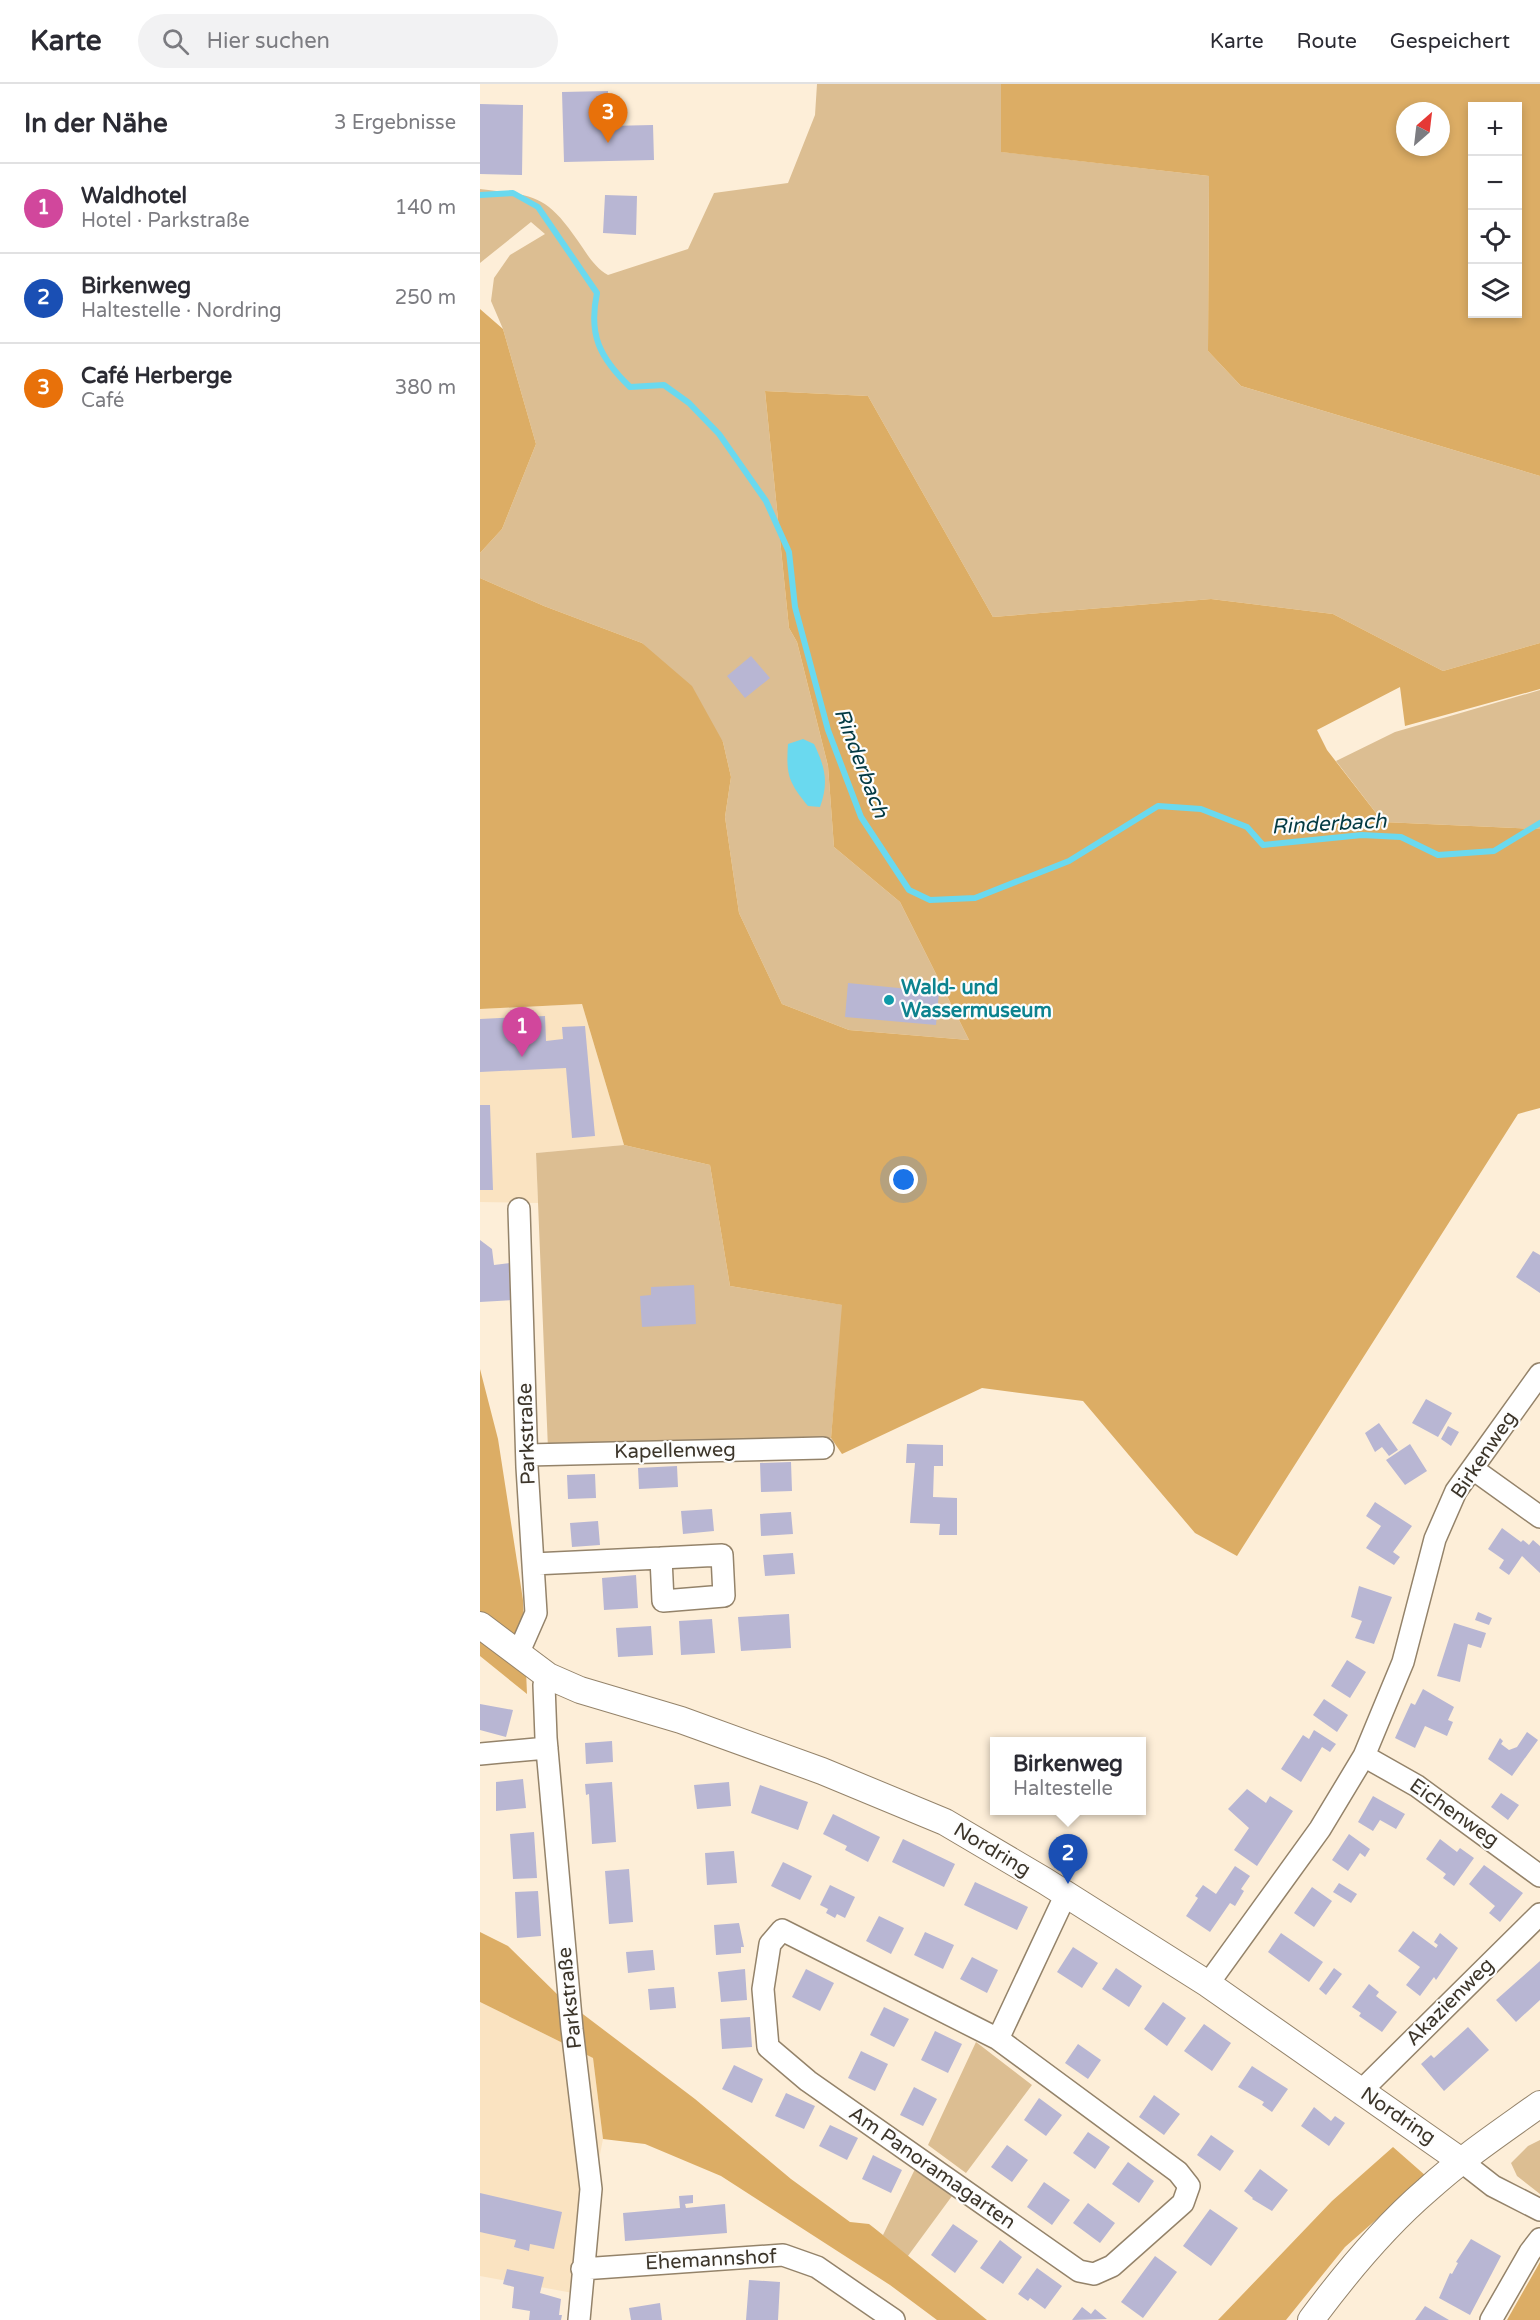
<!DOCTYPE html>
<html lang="de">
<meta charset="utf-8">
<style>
body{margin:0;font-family:"Varela Round",sans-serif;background:#f2f2f3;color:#2b2b33}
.controls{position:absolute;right:18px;top:18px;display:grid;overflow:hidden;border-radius:0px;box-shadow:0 3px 9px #0003}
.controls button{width:54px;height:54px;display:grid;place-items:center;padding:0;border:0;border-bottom:2px solid #e1e1e2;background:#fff;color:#2b2b33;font:30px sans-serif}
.compass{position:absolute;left:916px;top:18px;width:54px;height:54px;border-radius:50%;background:#fff;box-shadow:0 3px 9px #0003;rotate:28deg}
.you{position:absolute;left:424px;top:1096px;width:21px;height:21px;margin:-15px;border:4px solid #fff;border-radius:50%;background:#1a73e8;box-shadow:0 0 0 9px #1a73e833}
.badge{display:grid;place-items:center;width:39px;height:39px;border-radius:50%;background:#0b8043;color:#fff;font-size:20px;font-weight:700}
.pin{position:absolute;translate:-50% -50px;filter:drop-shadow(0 2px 3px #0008)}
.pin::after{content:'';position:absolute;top:32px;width:21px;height:18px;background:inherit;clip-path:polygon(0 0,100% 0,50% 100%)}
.popup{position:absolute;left:510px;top:1653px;width:156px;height:78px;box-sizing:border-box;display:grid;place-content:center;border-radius:0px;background:#fff;filter:drop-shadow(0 2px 4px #0005);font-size:20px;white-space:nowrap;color:#7c7c81}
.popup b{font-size:22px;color:#2b2b33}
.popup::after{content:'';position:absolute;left:50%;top:100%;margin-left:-12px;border:12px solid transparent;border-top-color:#fff}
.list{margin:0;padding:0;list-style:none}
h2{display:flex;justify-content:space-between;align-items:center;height:78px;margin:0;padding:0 24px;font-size:26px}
h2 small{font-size:20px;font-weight:400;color:#7c7c81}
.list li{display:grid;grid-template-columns:39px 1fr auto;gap:18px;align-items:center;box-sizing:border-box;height:90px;padding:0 24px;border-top:2px solid #e1e1e2}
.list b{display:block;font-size:22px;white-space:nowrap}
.list p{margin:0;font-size:20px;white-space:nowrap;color:#7c7c81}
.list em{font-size:20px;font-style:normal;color:#7c7c81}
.icon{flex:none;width:33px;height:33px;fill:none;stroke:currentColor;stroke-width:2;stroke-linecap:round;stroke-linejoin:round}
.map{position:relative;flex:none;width:1060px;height:2236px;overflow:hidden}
header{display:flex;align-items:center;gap:36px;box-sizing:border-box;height:84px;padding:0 30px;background:#fff;border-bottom:2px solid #e1e1e2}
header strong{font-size:28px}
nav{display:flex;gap:33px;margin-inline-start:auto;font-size:21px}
.search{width:420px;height:54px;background:#f2f2f3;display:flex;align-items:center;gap:15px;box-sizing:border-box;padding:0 21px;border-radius:33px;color:#7c7c81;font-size:22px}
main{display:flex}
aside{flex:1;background:#fff}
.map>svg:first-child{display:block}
.built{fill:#fae3c1}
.green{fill:#dcbe92}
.forest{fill:#dcad65;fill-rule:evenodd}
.water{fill:#6ad9ef}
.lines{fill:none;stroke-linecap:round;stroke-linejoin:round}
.stream{stroke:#6ad9ef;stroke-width:6}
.building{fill:#b8b6d3}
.minor-casing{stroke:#94836a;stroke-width:24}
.tertiary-casing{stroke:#94836a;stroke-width:28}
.minor{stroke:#fff;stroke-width:21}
.tertiary{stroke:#fff;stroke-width:26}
.culture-dot{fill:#0f9aa8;stroke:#fdfdfd;stroke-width:2}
.labels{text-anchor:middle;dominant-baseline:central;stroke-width:4.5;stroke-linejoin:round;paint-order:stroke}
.culture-label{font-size:20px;font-weight:bold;fill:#0d838f;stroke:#fdfdfd;text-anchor:start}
.street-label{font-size:20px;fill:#3c352a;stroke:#fdfdfd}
.water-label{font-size:21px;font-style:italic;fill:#033a43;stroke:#fdfdfd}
</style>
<header>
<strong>Karte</strong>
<div class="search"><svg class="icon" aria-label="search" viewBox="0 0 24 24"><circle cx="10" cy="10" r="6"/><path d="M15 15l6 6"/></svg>Hier suchen</div>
<nav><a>Karte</a><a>Route</a><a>Gespeichert</a></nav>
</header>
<main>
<aside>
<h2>In der Nähe<small>3 Ergebnisse</small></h2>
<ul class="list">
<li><span class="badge" style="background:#d1479c">1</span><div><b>Waldhotel</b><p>Hotel · Parkstraße</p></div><em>140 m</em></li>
<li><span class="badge" style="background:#1a4fb4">2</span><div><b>Birkenweg</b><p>Haltestelle · Nordring</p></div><em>250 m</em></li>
<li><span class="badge" style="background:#e8710a">3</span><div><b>Café Herberge</b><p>Café</p></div><em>380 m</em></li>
</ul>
</aside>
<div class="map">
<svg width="1060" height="2236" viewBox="0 0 1060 2236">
<rect width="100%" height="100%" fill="#fdeed8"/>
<path class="built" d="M102 920 144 1061 56 1069 58 1119 0 1118V925Z
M0 1918 113 1974 123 2055 93 2209 0 2192Z"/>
<path class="green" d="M337 0H521L522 68 729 92 728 267 761 302 1060 392V559L963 587 853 530 731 515 513 533 388 312 285 307 309 544 317 558 348 682 354 763 420 818 489 956 369 946 302 920 259 829 245 733 251 693 243 658 162 559 64 522 0 494V469L22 445 56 360 23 245 11 217 14 194 30 171 65 150 51 138 0 179V105C54 112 65 109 98 157 107 170 114 183 128 191L208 165 234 109 308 99 335 31Z
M1060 606V745L903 738 856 677 915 648Z
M144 1061 230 1081 250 1202 363 1221 351 1354 68 1365 56 1069Z
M496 1958 552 2001 486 2089 448 2061Z
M1060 2056V2110L1037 2092 1031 2079 1048 2062Z
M435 2085 472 2112 425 2176 389 2140 403 2151Z"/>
<path class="forest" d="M521 0H1060V392L761 302 728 267 729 92 521 68ZM993 22H1038V230H993ZM925 27H961V63H925Z
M0 225 23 245 56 360 22 445 0 469Z
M285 307 388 312 513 533 731 515 853 530 963 587 1060 559V605L925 642 920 603 837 646 847 666 903 738 1060 745V1024L1038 1030 757 1472 715 1449 603 1317 502 1304 362 1370 351 1354 362 1221 250 1202 230 1081 144 1061 102 920 0 925V494L64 522 162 559 212 602 243 658 251 693 245 733 259 829 302 920 369 946 489 956 420 818 354 763 348 682 317 558 309 544Z
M0 1285 18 1355 43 1516 47 1610 0 1572Z
M0 1848 28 1862 79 1912 215 2015 311 2095 370 2138 389 2140 507 2236H457L410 2201 241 2092 165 2060 123 2055 113 1974 0 1918Z
M913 2063 946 2092 865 2163 806 2236H738L852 2117Z
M1060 2178V2236H1027Z"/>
<path class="water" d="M323 655 334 660C345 683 349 698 340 723L328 722C308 698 306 690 308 660Z"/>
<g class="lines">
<path class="stream" d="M0 111 33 109 58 123 117 209C108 251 120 274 150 303L184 301 209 319 239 350 286 417 309 468 315 523 348 646 381 733 429 806 450 816 495 814 589 777 678 722 721 725 767 743 783 761 882 751 921 753 958 771 1014 767 1060 739"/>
</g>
<path class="building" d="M128 7V42L173 41 174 76 84 78 82 8Z
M0 20 43 21 42 91 0 90Z
M125 111 157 112 156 151 123 149Z
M271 572 290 594 265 614 247 592Z
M368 899 459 908 456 941 365 933Z
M65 932 66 957 83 955 82 943 105 942 115 1052 92 1054 86 984 0 988V935Z
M0 1021H10L13 1106H0Z
M0 1156 12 1165 14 1181 31 1179 33 1216 0 1218Z
M1053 1167 1060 1171V1209L1036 1193Z
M214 1201 216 1240 162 1243 160 1212 171 1211V1203Z
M946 1315 972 1329 958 1353 932 1339Z
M899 1339 918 1366 909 1372 902 1363 895 1368 885 1349Z
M968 1342 979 1348 971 1362 961 1355Z
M427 1360 463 1361V1382H454L453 1413 477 1414V1451H459L460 1440 430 1439 435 1379H426Z
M930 1360 947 1387 925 1401 906 1376Z
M311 1378 312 1407 281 1408 280 1379Z
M197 1382 198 1403 159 1405 158 1384Z
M115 1390 116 1414 88 1415 87 1391Z
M895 1418 932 1442 913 1468 920 1473 914 1481 886 1464 901 1442 886 1432Z
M232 1425 234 1447 203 1450 201 1427Z
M311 1428 313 1450 281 1452 280 1430Z
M118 1437 120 1461 92 1463 90 1439Z
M1022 1444 1041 1458 1043 1456 1049 1461 1053 1456 1060 1462V1489L1042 1472 1029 1491 1019 1484 1024 1476 1008 1465Z
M313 1469 315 1490 285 1492 283 1471Z
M156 1491 158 1524 124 1526 122 1494Z
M879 1502 912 1513 894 1560 875 1554 882 1537 871 1533Z
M998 1528 1012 1534 1009 1541 995 1536Z
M309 1530 311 1564 261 1567 258 1533Z
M232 1535 235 1569 201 1571 199 1537Z
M974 1539 1006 1549 1001 1564 988 1560 980 1598 957 1592Z
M171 1542 173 1571 138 1573 136 1544Z
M867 1576 886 1588 870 1614 851 1602Z
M943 1605 974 1623 968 1636 973 1638 967 1652 945 1642 935 1664 915 1654 931 1619 935 1621Z
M844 1615 868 1631 857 1648 833 1631Z
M0 1620 33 1626 26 1653 0 1646Z
M834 1646 856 1660 850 1668 842 1663 821 1698 801 1685 823 1651 829 1655Z
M1047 1648 1058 1656 1032 1692 1008 1675 1020 1654 1023 1657 1021 1660 1029 1666 1037 1663Z
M132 1657 133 1678 106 1680 105 1659Z
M43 1695 46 1724 16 1727V1698Z
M132 1698 136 1758 112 1760 109 1710 106 1711 105 1700Z
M249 1698 251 1722 217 1725 214 1701Z
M280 1701 328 1718 318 1746 271 1729Z
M767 1705 786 1719 790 1712 813 1727 777 1782 754 1766 769 1744 748 1725Z
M1021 1709 1039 1721 1028 1736 1011 1723Z
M893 1712 925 1730 916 1745 900 1736 893 1747 878 1738Z
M353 1730 400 1753 388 1778 365 1766 367 1762 343 1750Z
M54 1748 57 1794 33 1795 30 1750Z
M869 1750 890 1765 885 1773 880 1769 868 1787 852 1776Z
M423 1755 475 1780 464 1803 412 1778Z
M960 1755 977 1768 980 1764 994 1774 974 1802 963 1794 966 1790 946 1775Z
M254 1767 257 1799 227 1801 225 1769Z
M303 1778 332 1792 320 1816 291 1802Z
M1004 1781 1043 1809 1020 1838 1009 1829 1015 1822 989 1800Z
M755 1782 770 1792 761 1805 764 1807 755 1822 750 1819 730 1848 706 1832 718 1814 715 1812 723 1801 736 1810Z
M149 1785 153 1838 129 1840 125 1787Z
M495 1798 548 1823 537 1846 484 1821Z
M859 1799 877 1810 871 1819 853 1808Z
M350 1801 375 1813 365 1834 357 1830 355 1834 346 1829 348 1825 340 1821Z
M832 1803 852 1817 834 1843 814 1829Z
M58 1807 61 1852 37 1854 35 1808Z
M399 1832 424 1844 411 1870 386 1857Z
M259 1839 264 1863H261V1869L236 1871 234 1841Z
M933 1847 956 1864 958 1861 954 1858 960 1849 978 1864 956 1896 954 1893 940 1912 926 1901 940 1883 918 1867Z
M445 1848 474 1861 463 1885 434 1871Z
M801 1849 843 1878 829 1898 788 1868Z
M593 1863 618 1879 602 1904 577 1888Z
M173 1866 175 1886 148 1889 146 1868Z
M492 1873 518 1886 507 1909 480 1895Z
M1060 1877V1916L1036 1938 1016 1916Z
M636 1884 662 1902 649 1923 622 1905Z
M854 1884 862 1890 846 1911 839 1905Z
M265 1885 267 1916 241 1918 238 1888Z
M326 1885 354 1899 340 1927 312 1913Z
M889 1900 899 1908 896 1912 917 1928 902 1948 879 1932 881 1929 872 1923Z
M194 1903 196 1924 170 1926 168 1905Z
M683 1918 706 1934 687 1962 664 1945Z
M404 1923 429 1935 414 1963 390 1951Z
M270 1933 272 1963 242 1965 240 1935Z
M724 1940 751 1959 732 1987 704 1967Z
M988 1943 1009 1966 964 2007 941 1980 951 1971 954 1974Z
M455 1947 482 1960 468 1989 441 1976Z
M598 1960 621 1976 608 1995 585 1979Z
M381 1967 408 1980 395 2007 368 1994Z
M254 1981 283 1995 272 2019 242 2005Z
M772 1982 808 2005 792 2028 782 2021 784 2018 758 2003Z
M434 2003 457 2015 443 2042 420 2031Z
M306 2009 335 2022 324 2045 295 2032Z
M674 2011 700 2030 684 2051 659 2033Z
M559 2014 582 2031 566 2052 544 2036Z
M834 2023 851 2037 855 2032 865 2039 849 2062 821 2042Z
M350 2041 378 2054 367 2076 339 2062Z
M608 2048 630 2063 615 2085 593 2069Z
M731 2051 754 2067 740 2087 717 2071Z
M527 2061 548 2076 532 2098 511 2083Z
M393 2071 422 2086 411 2109 382 2095Z
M648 2078 674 2097 659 2119 632 2100Z
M780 2085 808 2106 792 2127 772 2115 773 2114 764 2107Z
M564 2098 590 2116 572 2141 547 2123Z
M0 2109 82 2128 74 2165 50 2160 49 2167 34 2163 36 2156 0 2148Z
M213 2111V2119L205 2120 206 2124 245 2120 247 2149 145 2157 143 2129 200 2124 199 2112Z
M608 2119 635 2139 620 2159 593 2139Z
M730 2125 758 2144 731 2182 703 2162Z
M473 2140 498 2157 475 2189 451 2171Z
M991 2155 1021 2172 990 2231 959 2214 970 2189 972 2190 978 2179 976 2178Z
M520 2156 542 2173 523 2200 500 2184Z
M675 2172 697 2188 663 2234 641 2218Z
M557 2184 582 2202 565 2225 550 2214 548 2217 538 2210Z
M27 2185 64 2193 60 2209 81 2215 79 2231H82L81 2236H49L50 2227 32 2224 34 2203 23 2200Z
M269 2196 300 2198 298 2236H266Z
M180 2219 182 2236H151L149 2224Z
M945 2222 969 2236H935Z
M602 2223 611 2230 615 2225 627 2235 592 2236Z"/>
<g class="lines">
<defs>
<path id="minor" d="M47 1371 343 1364
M993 1385 1060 1433
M53 1480 181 1474 183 1517 244 1512 242 1471 181 1474
M38 1570 56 1529 47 1383 39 1125
M68 1592 64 1601 66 1654 92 1945 111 2105 99 2236
M0 1670 67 1664
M884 1672 937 1702 1060 1792
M728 1900 840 1745 884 1672 923 1578 955 1455 976 1407 1060 1290
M518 1955 302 1846 290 1860 283 1905 288 1963 328 1997 599 2187 614 2190 632 2182 703 2119 709 2102 698 2088 518 1955 586 1810
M881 2007 1060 1830
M981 2077 1013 2102 1060 2126
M102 2185 303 2171 337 2183 414 2236
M1011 2236 1050 2168 1060 2155"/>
<path id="tertiary" d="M0 1541 68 1592 100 1606 201 1636 342 1687 465 1738 565 1797 728 1900 981 2077
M831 2236C865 2190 904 2143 947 2106 982 2074 1021 2048 1060 2020"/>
</defs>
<use href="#minor" class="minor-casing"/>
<use href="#tertiary" class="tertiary-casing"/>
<use href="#minor" class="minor"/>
<use href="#tertiary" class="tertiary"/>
</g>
<circle class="culture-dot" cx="409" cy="916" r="6"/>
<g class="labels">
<g class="culture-label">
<text x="421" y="904">Wald- und<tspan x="421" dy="23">Wassermuseum</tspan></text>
</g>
<g class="street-label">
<text transform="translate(47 1350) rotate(-92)">Parkstraße</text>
<text transform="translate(195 1367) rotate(-1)">Kapellenweg</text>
<text transform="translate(1004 1371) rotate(-56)">Birkenweg</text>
<text transform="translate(974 1729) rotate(35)">Eichenweg</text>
<text transform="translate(512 1766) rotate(31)">Nordring</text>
<text transform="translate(90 1914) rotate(-96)">Parkstraße</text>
<text transform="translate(970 1918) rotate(-45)">Akazienweg</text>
<text transform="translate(918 2032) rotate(34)">Nordring</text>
<text transform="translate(452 2084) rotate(35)">Am Panoramagarten</text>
<text transform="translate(231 2176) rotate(-3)">Ehemannshof</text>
</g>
<g class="water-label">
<text transform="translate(381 679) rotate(69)">Rinderbach</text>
<text transform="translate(849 740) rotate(-3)">Rinderbach</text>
</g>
</g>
</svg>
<div class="controls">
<button>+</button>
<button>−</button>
<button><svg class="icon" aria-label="locate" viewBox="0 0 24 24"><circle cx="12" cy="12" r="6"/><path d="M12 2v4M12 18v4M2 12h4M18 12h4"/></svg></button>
<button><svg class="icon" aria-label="layers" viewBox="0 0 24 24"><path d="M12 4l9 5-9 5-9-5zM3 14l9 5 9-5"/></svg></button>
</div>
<svg class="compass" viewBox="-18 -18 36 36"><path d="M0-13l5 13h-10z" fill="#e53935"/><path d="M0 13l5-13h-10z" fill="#7c7c81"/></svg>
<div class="you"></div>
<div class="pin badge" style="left:42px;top:973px;background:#d1479c">1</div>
<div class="pin badge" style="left:588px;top:1800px;background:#1a4fb4">2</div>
<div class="popup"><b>Birkenweg</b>Haltestelle</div>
<div class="pin badge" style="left:128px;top:59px;background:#e8710a">3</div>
</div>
</main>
